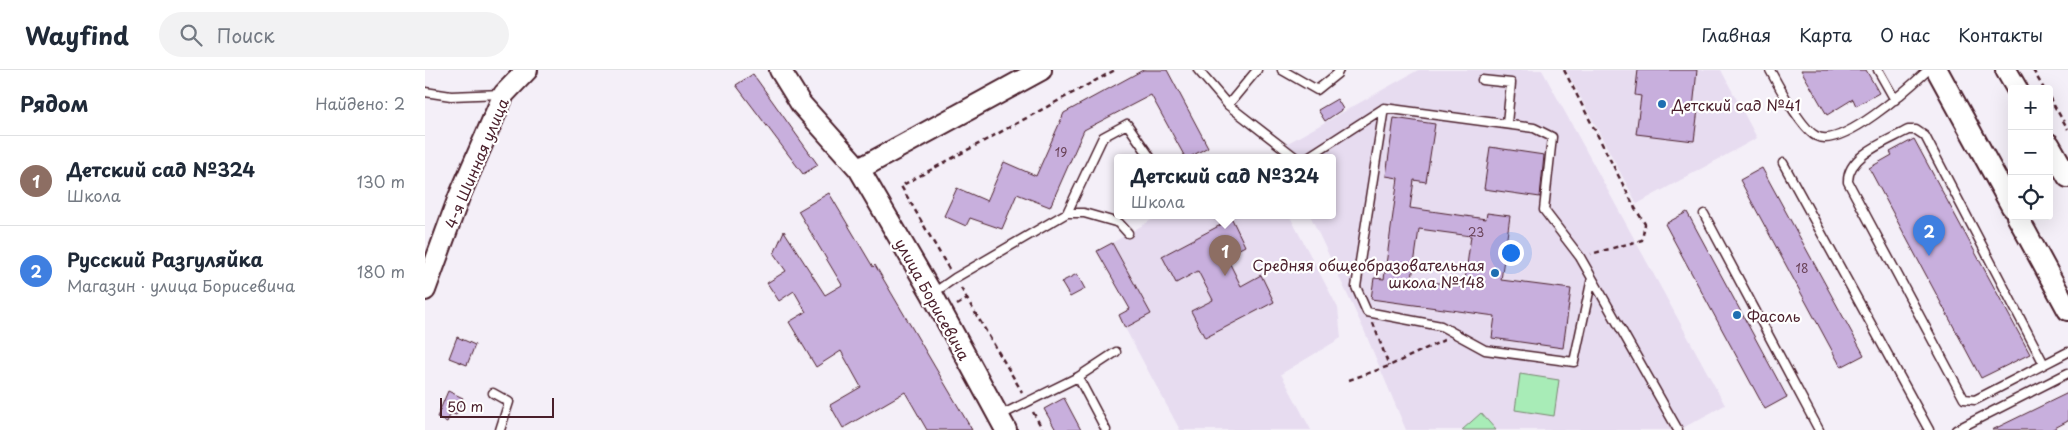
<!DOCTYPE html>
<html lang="ru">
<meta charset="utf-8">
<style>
body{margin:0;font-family:"Playpen Sans",sans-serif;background:#f2f2f3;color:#1f2937}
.controls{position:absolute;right:15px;top:15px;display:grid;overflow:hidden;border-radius:5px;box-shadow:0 5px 20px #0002}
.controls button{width:45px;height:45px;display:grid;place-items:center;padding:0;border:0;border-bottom:1px solid #e0e1e3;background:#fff;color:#1f2937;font:25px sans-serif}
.scale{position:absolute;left:15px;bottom:12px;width:114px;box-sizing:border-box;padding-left:5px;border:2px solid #4a1f2b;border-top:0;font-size:14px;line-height:18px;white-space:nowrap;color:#4a1f2b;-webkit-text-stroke:4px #fff;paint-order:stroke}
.you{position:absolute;left:1085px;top:182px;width:18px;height:18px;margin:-12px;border:4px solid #fff;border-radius:50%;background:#1a73e8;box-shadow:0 0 0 8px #1a73e833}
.badge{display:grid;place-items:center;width:32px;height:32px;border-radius:50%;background:#1f6fb2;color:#fff;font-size:16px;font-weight:700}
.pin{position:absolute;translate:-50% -41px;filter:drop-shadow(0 1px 2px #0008)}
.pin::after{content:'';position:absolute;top:26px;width:18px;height:15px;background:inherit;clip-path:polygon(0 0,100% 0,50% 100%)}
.popup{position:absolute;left:689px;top:84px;width:222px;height:65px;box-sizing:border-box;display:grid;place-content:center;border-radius:5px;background:#fff;filter:drop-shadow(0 1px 4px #0005);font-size:16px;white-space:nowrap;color:#747a83}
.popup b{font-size:19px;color:#1f2937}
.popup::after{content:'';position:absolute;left:50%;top:100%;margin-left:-10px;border:10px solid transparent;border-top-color:#fff}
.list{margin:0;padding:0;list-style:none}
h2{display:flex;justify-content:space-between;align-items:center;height:65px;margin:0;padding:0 20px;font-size:21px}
h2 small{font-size:16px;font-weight:400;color:#747a83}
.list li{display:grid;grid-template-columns:32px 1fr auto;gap:15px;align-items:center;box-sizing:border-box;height:90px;padding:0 20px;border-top:1px solid #e0e1e3}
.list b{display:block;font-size:19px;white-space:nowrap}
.list p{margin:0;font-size:16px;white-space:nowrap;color:#747a83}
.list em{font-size:16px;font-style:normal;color:#747a83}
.icon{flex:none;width:28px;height:28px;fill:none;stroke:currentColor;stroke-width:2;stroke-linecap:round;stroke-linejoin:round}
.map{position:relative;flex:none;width:1643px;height:360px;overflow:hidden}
header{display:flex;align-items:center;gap:30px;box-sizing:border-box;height:70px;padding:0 25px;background:#fff;border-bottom:1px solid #e0e1e3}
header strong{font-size:24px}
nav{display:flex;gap:28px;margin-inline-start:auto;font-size:18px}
.search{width:350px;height:45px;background:#f2f2f3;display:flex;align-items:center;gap:12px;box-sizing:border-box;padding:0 18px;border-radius:28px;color:#747a83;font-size:19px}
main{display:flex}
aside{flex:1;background:#fff}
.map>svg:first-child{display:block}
.built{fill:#e7dcf0}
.green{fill:#a8ecb7;stroke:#798671}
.building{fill:#c8afdd;stroke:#4a1f2b;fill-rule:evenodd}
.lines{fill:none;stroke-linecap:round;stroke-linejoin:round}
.service-casing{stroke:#4a1f2b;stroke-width:11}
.tertiary-casing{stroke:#4a1f2b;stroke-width:24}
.path{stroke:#4a1f2b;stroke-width:2.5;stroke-dasharray:5 4;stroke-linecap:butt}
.service{stroke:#fff;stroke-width:8}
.tertiary{stroke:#fff;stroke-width:20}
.poi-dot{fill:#1f6fb2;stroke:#fff;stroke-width:2}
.labels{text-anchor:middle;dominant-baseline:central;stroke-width:4.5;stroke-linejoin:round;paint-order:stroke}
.number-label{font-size:12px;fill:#6a4358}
.poi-label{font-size:15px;fill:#4a1f2b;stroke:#fff;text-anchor:start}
.street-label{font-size:15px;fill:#4a1f2b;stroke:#fff}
</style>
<header>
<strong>Wayfind</strong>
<div class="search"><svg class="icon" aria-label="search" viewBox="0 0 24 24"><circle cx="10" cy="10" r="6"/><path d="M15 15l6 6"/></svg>Поиск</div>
<nav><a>Главная</a><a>Карта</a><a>О нас</a><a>Контакты</a></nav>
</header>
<main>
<aside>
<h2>Рядом<small>Найдено: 2</small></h2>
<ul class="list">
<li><span class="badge" style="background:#8d6e63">1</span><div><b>Детский сад №324</b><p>Школа</p></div><em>130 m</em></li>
<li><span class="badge" style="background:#3f7fe0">2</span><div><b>Русский Разгуляйка</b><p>Магазин · улица Борисевича</p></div><em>180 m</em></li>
</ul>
</aside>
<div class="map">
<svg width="1643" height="360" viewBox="0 0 1643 360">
<rect width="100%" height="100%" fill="#f4eff8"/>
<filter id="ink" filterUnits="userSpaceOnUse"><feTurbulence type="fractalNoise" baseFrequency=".02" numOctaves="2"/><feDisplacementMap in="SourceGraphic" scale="10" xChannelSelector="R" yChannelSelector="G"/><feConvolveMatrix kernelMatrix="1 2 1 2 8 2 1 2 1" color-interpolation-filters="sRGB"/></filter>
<g filter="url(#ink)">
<path class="built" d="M993 0H1117L1300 335 1254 360H981L939 260 885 145H908V87H858L854 78Z
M1141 0H1296L1332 68 1212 134Z
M735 145H864L913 238 916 268 856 304 886 360H755L700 258 726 244 687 173Z"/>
<path class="green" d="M1095 304 1134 310 1129 346 1090 340Z
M1056 343 1071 360H1037Z"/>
<path class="building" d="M718 0H742L783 77 765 87H760L726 25 659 60 625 137 592 124 577 159 545 148 541 156 519 146 532 118 562 131 579 92 611 106 639 43Z
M1213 0H1272L1268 38 1273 39 1269 71 1211 64 1216 26 1210 25Z
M1376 0H1441L1454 23 1431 36 1428 29 1402 45Z
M328 4 393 95 378 104 311 15Z
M912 29 918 39 900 51 893 40Z
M969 48 1010 54 1001 112 989 110 985 138 1061 149 1062 143 1085 146 1076 210 1146 219 1138 278 1067 268 1070 246 946 229 949 208 959 209 973 108 961 106ZM994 159 1046 166 1039 217 987 209Z
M1489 69 1605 284 1556 308 1444 98 1467 85 1465 82Z
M1065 77 1119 85 1115 127 1059 119Z
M1337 98 1439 285 1416 297 1315 110Z
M404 123 448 197 450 195 547 360H502L480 322 418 358 405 335 436 317 416 281 391 297 364 252 381 242 369 221 354 231 342 213 361 201 349 184 359 161 400 225 417 215 373 141Z
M1262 142 1362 327 1340 339 1240 154Z
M807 149 820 176 801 186 816 216 836 205 849 232 780 268 766 241 788 230 773 201 751 213 737 186Z
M687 173 726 244 700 258 694 245 705 239 672 181Z
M652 204 660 219 645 227 636 212Z
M32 267 50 275 42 295 24 288Z
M23 321 38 328 31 345 26 343 22 352 12 347Z
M1643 323V351L1626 360H1567Z
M639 328 656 360H631L619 339Z"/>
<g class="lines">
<defs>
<path id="service" d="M773 0 803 35 832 0
M857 0 892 20 912 4 914 0
M1345 0C1353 15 1377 59 1391 66 1416 80 1485 17 1503 0
M1453 0 1470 30
M1057 10 1086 13 1082 53
M0 22 26 26 77 24
M803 35 870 87
M959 38 931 217 942 242 1016 256 1060 280 1149 292 1167 208 1253 360
M883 87 959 38 1109 58 1127 67 1119 140 1155 187 1167 208
M1358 93 1504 360
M642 143H659L694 153 703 163
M1279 144 1394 360
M507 224 530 208 642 143 678 67 702 54 725 87
M1619 294 1500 66 1491 60H1483C1463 71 1422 85 1423 112L1539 329 1550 330 1643 282
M653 307 681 360
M68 323 84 332 75 360
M574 346 653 307 691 282
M1531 360 1643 303"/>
<path id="tertiary" d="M355 0 376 34 434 99 507 224 581 360
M1512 0 1587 137
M1581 0 1592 19
M1624 74 1643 107
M434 99 616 0
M1592 146 1643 240
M0 220 34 127 79 24 102 0"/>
</defs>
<use href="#service" class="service-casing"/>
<use href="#tertiary" class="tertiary-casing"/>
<path class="path" d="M1139 0 1210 138 1220 154 1217 170 1166 184
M1608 0 1619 19
M1624 27 1643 59
M524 199 476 116 690 0
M536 218 542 229
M532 235 542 229 597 322
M948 253 964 296
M924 310 964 296 1019 270
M608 342 618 360"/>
<use href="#service" class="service"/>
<use href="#tertiary" class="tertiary"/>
</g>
</g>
<g class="poi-dot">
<circle cx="1237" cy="34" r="5"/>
<circle cx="1070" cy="203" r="5"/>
<circle cx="1312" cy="245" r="5"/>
</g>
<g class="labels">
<g class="number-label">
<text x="636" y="82">19</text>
<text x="1051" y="162">23</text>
<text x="1377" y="198">18</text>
</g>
<g class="poi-label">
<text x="1247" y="34">Детский сад №41</text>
<text x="1060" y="194" text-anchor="end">Средняя общеобразовательная<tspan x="1060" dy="17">школа №148</tspan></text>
<text x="1322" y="245">Фасоль</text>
</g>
<g class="street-label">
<text transform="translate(51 93) rotate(-67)">4-я Шинная улица</text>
<text transform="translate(508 229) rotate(61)">улица Борисевича</text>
</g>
</g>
</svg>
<div class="controls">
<button>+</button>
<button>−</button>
<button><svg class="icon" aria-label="locate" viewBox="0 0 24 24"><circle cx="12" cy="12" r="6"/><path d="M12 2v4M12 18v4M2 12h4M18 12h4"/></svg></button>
</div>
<div class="scale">50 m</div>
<div class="you"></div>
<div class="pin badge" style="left:800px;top:206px;background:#8d6e63">1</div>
<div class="popup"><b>Детский сад №324</b>Школа</div>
<div class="pin badge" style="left:1504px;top:186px;background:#3f7fe0">2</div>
</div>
</main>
